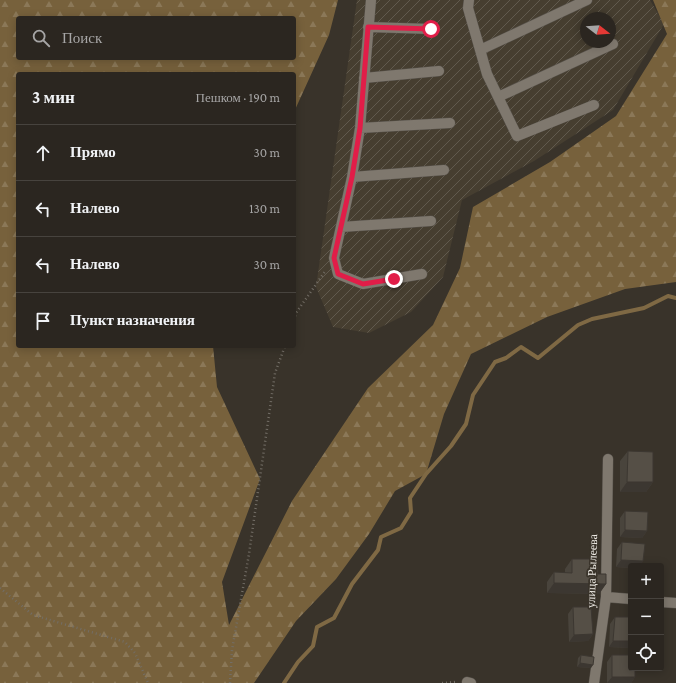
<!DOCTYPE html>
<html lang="ru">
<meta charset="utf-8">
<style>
body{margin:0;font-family:"Crimson Pro",serif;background:#37322d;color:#f1f3f6}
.controls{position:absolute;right:12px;bottom:12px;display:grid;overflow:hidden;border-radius:4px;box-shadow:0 2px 10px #0003}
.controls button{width:36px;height:36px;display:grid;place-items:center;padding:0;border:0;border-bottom:1px solid #47433e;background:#2b2620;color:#f1f3f6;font:20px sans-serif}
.compass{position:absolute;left:580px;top:12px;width:36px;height:36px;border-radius:50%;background:#2b2620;box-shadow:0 2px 10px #0003;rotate:107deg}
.stop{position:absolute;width:12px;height:12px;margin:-9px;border:3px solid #e11d48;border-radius:50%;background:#fff}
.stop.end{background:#e11d48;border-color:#fff;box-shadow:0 1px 4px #0008}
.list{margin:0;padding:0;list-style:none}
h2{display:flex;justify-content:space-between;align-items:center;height:52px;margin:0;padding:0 16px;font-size:17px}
h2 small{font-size:13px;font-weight:400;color:#a6a5a5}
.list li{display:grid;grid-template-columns:26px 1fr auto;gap:12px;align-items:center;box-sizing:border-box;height:56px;padding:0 16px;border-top:1px solid #47433e}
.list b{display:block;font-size:15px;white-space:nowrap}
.list em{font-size:13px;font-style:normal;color:#a6a5a5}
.icon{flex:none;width:22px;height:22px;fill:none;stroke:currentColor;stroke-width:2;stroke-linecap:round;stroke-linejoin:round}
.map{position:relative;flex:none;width:676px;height:683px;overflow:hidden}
.search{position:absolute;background:#2b2620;box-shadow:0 2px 10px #0003;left:16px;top:16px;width:280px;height:44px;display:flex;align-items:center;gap:10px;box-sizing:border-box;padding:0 14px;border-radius:4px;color:#a6a5a5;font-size:15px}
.panel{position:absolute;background:#2b2620;box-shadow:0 2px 10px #0003;left:16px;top:72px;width:280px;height:276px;border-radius:4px}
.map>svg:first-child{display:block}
.industrial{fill:url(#industrial-furrows);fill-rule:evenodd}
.forest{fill:url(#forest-firs);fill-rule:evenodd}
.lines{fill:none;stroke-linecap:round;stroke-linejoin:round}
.stream{stroke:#7f6944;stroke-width:4}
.minor-casing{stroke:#56514a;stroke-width:11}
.path{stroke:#736e66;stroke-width:2.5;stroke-dasharray:1 3;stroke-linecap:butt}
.minor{stroke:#7f786e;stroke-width:10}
.wall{fill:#49443c}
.shaded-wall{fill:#3c3731}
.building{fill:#554f46;stroke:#3c3731}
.route{stroke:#e11d48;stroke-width:5}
.labels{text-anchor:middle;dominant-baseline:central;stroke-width:3.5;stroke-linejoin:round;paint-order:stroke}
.street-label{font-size:12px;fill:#eeebe5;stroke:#39332a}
</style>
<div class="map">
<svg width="676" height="683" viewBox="0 0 676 683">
<defs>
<pattern id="industrial-furrows" width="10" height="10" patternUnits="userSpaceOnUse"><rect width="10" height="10" fill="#463e30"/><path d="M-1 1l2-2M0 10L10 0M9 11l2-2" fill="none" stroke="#615a4e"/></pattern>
<pattern id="forest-firs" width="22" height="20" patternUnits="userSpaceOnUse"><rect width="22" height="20" fill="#77613c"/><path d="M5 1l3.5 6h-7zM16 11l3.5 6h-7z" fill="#8b7858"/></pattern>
</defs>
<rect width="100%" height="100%" fill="#39332a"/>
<path class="industrial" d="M357 0H650L664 24 613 110 534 161 462 200 443 277 411 312 369 333 333 327 316 287ZM586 18H610V42H586Z"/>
<path class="forest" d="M0 0H338L329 35 294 112V74H18V346H213L217 387 260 479 222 582 229 625 292 501 368 388 433 325 460 268 473 207 550 162 616 116 667 34 653 0H676V282L625 289 547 317 471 354 444 414 426 474 395 491 369 534 336 579 296 621 254 683H0ZM18 18H294V58H18Z"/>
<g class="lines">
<path class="stream" d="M284 683 298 662 313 646 317 627 334 618 352 584 378 550 381 537 401 528 411 512 410 498 426 474 451 446 466 424 473 395 495 362 506 358 521 347 538 358 578 325 592 319 644 308 668 296 676 298"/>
<defs>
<path id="minor" d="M371 0 360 128 352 177 334 258 338 274 363 284 422 274
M469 0 468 8 487 74 517 136 594 105
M368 27 431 29
M480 50 587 0
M364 78 439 71
M498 97 613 44
M360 128 450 123
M352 177 444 170
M341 227 431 221
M606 597 631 599
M661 602 676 603
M467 682 471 683
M594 683 606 597 608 459"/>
</defs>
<use href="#minor" class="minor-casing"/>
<path class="path" d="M294 320 296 313 326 270
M0 588 33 615 125 642 135 653 148 683
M230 683 232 650 249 554 275 373 285 346
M442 683 456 682"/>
<use href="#minor" class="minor"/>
</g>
<path class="wall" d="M628 451 653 482 646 492H620V461Z
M625 511 647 531 642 538 620 537V518Z
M622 542 643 561 640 566H631V568L616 567 617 549Z
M572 559 598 574 606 584 599 594 547 593V582L554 572 565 573V569Z
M573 607 593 634 588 641 569 642 568 614Z
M615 617H631V648L609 647 610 624Z
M581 655 591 668 577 667 578 658Z
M612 655 635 677 631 683H607V662Z"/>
<path class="shaded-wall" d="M627 482H653L646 492H620Z
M625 530 647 531 642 538 620 537Z
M621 560 643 561 640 566H631V568L616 567Z
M554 583 606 584 599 594 547 593Z
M593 634 588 641 569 642 574 635Z
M613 641H631V648L609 647Z
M580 663 593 665 591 668 577 667Z
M612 677H635L631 683H607Z"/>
<path class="building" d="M628 451 653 452V482H627Z
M625 511 648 512 647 531 625 530Z
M622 542 645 544 643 561 621 560Z
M572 559H598V574H606V584L554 583V572L572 573Z
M573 607H591L593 634 574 635Z
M615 617H631V641H613Z
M581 655 594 657 593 665 580 663Z
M612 655H631V668H635V677H612Z"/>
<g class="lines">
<path class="route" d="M394 279 363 284 338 274 334 258 352 177 360 128 368 27 431 29"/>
</g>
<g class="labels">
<g class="street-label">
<text transform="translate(592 571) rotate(-88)">улица Рылеева</text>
</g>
</g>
</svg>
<div class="controls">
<button>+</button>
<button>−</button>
<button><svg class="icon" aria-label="locate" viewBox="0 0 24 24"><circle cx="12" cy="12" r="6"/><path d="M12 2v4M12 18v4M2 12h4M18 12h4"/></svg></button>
</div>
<svg class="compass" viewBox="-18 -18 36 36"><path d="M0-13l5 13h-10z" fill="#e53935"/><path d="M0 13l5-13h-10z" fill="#a6a5a5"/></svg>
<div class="stop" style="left:431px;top:29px"></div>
<div class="stop end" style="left:394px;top:279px"></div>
<div class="search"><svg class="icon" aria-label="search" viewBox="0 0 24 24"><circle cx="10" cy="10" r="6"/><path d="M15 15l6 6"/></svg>Поиск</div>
<section class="panel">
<h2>3 мин<small>Пешком · 190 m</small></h2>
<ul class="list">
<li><svg class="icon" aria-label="ahead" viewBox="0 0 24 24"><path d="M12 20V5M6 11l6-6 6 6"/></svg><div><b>Прямо</b></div><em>30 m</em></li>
<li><svg class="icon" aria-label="left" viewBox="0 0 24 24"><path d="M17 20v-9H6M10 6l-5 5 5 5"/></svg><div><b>Налево</b></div><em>130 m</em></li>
<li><svg class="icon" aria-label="left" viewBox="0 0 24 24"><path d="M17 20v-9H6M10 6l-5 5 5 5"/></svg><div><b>Налево</b></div><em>30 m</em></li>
<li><svg class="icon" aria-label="arrive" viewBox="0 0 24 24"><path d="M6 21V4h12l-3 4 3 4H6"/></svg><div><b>Пункт назначения</b></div></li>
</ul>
</section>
</div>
